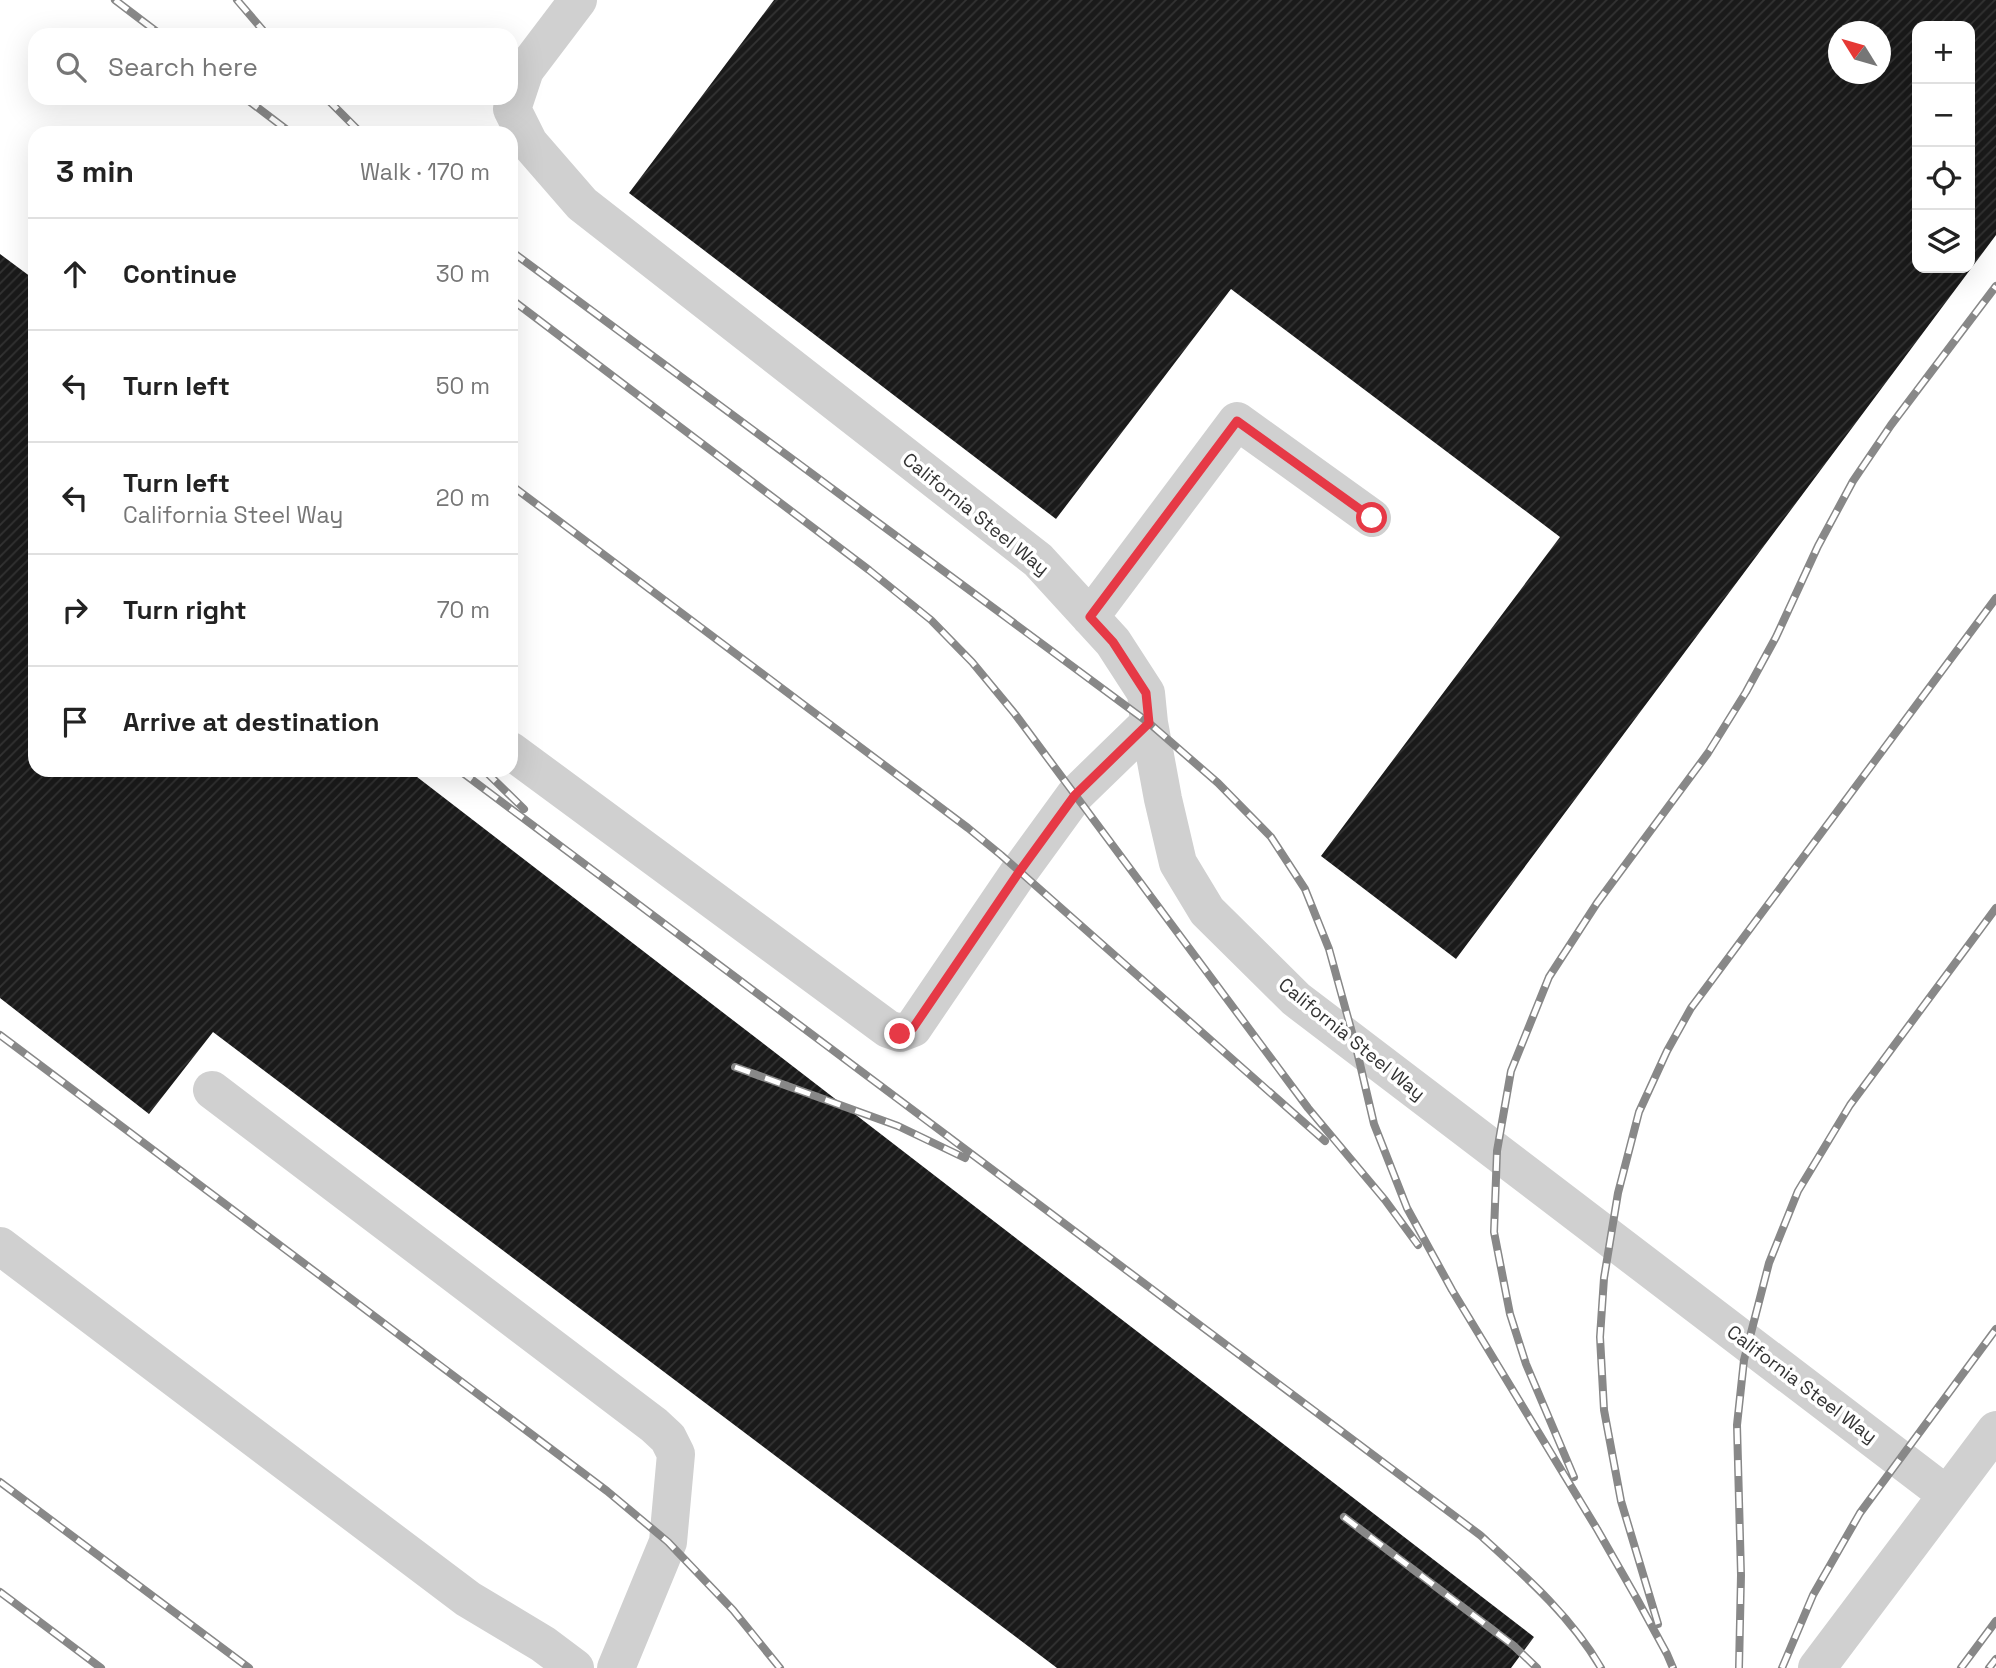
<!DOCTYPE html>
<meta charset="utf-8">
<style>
body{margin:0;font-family:"Space Grotesk",sans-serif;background:#f2f2f2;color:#222}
.controls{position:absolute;right:21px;top:21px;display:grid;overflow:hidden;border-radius:14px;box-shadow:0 7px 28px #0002}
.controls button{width:63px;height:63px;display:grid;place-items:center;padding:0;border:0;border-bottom:2px solid #e0e0e0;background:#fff;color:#222;font:35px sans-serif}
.compass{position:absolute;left:1828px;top:21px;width:63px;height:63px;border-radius:50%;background:#fff;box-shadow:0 7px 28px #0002;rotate:307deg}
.stop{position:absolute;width:21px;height:21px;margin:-16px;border:5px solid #e63946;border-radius:50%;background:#fff}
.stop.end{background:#e63946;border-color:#fff;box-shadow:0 2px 7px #0008}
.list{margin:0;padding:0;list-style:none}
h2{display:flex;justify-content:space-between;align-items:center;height:91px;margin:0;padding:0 28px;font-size:30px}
h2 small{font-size:23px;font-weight:400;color:#767676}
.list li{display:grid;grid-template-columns:46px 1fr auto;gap:21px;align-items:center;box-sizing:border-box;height:112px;padding:0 28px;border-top:2px solid #e0e0e0}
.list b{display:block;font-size:26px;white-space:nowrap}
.list p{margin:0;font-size:23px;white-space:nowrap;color:#767676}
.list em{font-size:23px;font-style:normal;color:#767676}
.icon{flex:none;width:38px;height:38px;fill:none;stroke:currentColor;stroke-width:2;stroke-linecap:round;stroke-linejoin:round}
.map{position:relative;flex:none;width:1996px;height:1668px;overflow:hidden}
.search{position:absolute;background:#fff;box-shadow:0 7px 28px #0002;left:28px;top:28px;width:490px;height:77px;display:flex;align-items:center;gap:18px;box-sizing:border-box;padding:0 24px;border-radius:21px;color:#767676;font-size:26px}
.panel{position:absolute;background:#fff;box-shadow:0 7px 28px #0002;left:28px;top:126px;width:490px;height:651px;border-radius:21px}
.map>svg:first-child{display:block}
.building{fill:url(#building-hatch);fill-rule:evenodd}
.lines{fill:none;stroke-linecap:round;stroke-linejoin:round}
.minor{stroke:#d0d0d0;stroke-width:38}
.rail-casing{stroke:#888;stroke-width:8}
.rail{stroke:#fff;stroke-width:5;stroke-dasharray:16;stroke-linecap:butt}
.route{stroke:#e63946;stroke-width:9}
.labels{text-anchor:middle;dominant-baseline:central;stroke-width:7;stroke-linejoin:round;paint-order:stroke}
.street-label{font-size:19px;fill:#333;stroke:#fff}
</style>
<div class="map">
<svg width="1996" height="1668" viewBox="0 0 1996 1668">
<defs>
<pattern id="building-hatch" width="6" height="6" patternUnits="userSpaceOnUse" patternTransform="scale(1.75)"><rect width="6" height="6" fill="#1a1a1a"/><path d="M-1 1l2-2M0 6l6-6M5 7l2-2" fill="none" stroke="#333"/></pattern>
</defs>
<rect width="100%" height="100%" fill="#fff"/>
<path class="building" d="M774 0H1996V235L1456 959 1321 856 1560 537 1231 289 1056 519 629 193ZM1917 26H1970V268H1917ZM1839 32H1881V74H1839Z
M0 254 35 280V770H408L1534 1637 1511 1668H1057L213 1032 149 1114 0 998Z"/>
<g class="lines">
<path class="minor" d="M578 0 525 70 512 109 529 143 582 204 1038 560 1113 642 1146 693 1149 723 1163 799 1178 863 1207 911 1296 999 1947 1495
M1090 617 1237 421 1372 518
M511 751 888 1029 900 1033 913 1028 1019 872 1075 795 1149 723
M212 1090 654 1425 668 1438 676 1454 668 1542 616 1668
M0 1246 468 1599 543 1644 575 1668
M1817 1668 1996 1430"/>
<defs>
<path id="rail" d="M115 0 161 35
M237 0 267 35
M245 98 291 133
M326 98 361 133
M511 251 1149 723 1218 783 1271 837 1305 889 1329 949 1356 1047 1374 1124 1407 1208 1452 1290 1597 1529 1637 1599 1667 1654 1673 1668
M511 299 869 570 931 620 972 662 1015 714 1308 1108 1385 1200 1418 1245
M511 485 968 828 1001 855 1325 1141
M459 770 1480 1535C1524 1575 1571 1616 1601 1668
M484 770 524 809
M0 1035 607 1491 668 1542 733 1610 780 1668
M735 1067 898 1126 965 1158
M1574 1477 1526 1364 1510 1314 1494 1232 1497 1151 1511 1071 1549 977 1597 903 1708 753 1746 692 1776 637 1818 546 1853 481 1891 425 1996 286
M0 1482 249 1668
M1344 1517 1514 1646 1537 1668
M0 1592 101 1668
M1658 1624 1621 1501 1604 1410 1600 1337 1604 1278 1618 1193 1639 1112 1667 1051 1691 1008 1996 598
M1739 1668 1741 1575 1737 1425 1744 1360 1769 1263 1798 1191 1850 1105 1996 908
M1782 1668 1813 1595 1860 1513 1996 1329
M1961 1668 1996 1621
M1989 1668 1996 1659"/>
</defs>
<use href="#rail" class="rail-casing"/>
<use href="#rail" class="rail"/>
</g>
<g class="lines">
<path class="route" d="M900 1034 913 1028 1019 872 1075 795 1149 723 1146 693 1113 642 1090 617 1237 421 1372 518"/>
</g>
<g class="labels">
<g class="street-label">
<text transform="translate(976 514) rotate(39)">California Steel Way</text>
<text transform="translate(1352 1039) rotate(39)">California Steel Way</text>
<text transform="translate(1802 1384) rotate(37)">California Steel Way</text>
</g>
</g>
</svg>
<div class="controls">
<button>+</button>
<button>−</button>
<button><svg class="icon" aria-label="locate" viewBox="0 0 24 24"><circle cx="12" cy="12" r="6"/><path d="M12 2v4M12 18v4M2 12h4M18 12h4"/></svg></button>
<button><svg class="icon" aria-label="layers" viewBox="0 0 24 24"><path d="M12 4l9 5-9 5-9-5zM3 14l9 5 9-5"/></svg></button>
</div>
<svg class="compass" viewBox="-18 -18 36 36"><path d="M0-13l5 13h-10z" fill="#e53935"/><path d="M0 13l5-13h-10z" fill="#767676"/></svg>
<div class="stop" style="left:1372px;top:518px"></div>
<div class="stop end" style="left:900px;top:1034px"></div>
<div class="search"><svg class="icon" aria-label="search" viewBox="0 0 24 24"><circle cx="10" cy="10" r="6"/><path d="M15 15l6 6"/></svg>Search here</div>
<section class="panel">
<h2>3 min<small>Walk · 170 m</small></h2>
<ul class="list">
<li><svg class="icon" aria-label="ahead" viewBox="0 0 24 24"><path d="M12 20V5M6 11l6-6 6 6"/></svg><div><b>Continue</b></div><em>30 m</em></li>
<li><svg class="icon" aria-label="left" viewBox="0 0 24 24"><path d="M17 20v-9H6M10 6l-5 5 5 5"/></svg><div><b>Turn left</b></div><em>50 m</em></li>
<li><svg class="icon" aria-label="left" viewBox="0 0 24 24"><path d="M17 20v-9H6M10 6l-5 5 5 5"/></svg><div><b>Turn left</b><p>California Steel Way</p></div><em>20 m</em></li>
<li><svg class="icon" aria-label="right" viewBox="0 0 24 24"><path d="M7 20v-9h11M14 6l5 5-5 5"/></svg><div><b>Turn right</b></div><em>70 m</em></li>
<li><svg class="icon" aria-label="arrive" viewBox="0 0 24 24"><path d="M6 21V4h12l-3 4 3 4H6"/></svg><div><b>Arrive at destination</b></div></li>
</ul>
</section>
</div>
